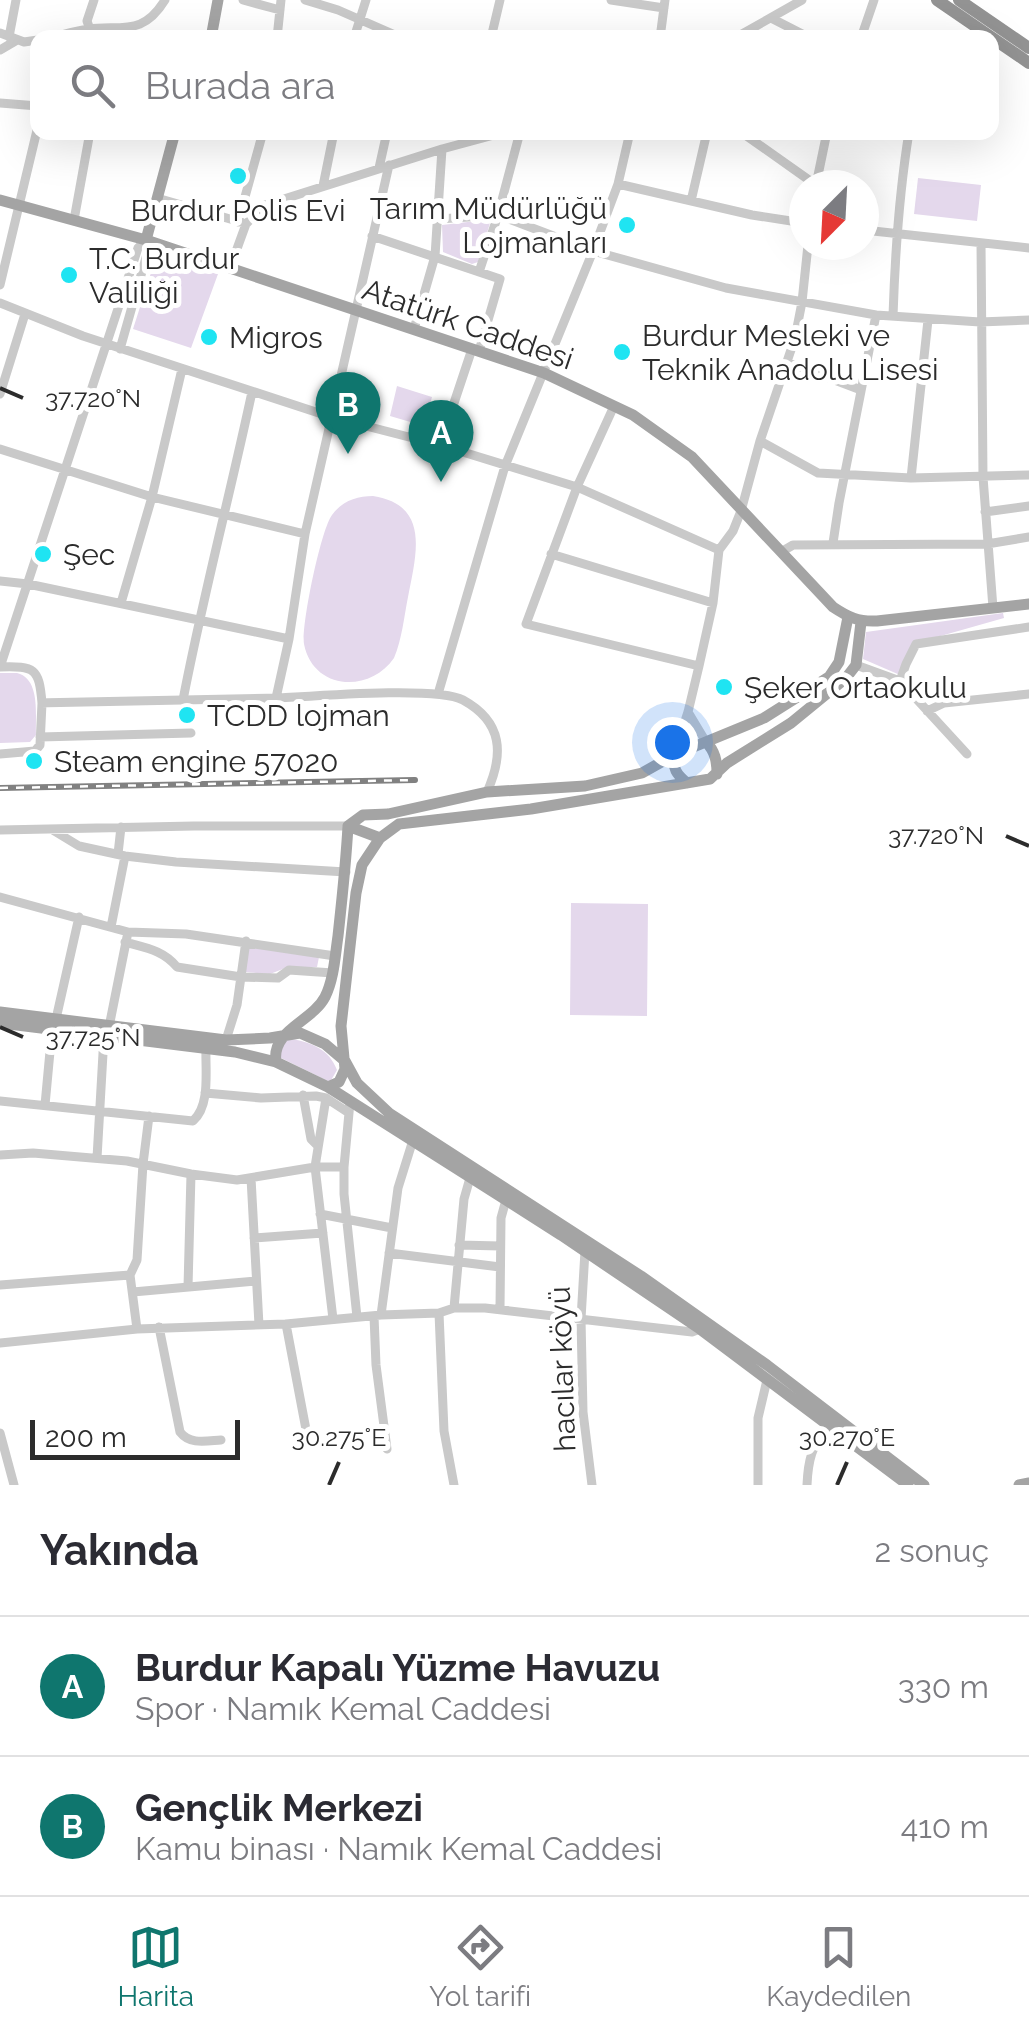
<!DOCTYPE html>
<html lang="tr">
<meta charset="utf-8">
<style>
body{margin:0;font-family:Raleway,sans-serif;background:#f2f2f3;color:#2b2b33}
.compass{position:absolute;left:789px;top:170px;width:90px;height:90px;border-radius:50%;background:#fff;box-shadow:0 10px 40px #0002;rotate:204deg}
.scale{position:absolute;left:30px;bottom:25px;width:210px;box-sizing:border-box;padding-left:10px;border:5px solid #2c2c2c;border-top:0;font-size:28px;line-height:35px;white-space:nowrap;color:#2c2c2c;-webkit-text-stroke:8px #fff;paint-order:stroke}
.you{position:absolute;left:672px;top:742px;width:35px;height:35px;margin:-25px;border:8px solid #fff;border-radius:50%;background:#1a73e8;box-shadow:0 0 0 15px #1a73e833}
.badge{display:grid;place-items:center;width:65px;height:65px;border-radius:50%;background:#0f766e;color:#fff;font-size:32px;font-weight:700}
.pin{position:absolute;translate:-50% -82px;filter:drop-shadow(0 2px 5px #0008)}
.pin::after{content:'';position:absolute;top:52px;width:35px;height:30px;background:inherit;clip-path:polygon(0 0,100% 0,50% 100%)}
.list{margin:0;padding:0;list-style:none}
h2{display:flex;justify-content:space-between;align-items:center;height:130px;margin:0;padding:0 40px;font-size:42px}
h2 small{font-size:32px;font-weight:400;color:#7c7c81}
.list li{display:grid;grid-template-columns:65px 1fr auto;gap:30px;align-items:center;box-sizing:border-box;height:140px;padding:0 40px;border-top:2px solid #e1e1e2}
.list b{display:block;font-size:38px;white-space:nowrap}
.list p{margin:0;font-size:32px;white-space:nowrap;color:#7c7c81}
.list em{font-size:32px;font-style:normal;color:#7c7c81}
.icon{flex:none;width:55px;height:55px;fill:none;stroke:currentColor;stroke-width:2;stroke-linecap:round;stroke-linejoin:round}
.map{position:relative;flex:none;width:1029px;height:1485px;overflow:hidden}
.search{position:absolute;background:#fff;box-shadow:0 10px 40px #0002;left:30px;right:30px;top:30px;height:110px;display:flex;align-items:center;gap:25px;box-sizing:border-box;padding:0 35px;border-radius:20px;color:#7c7c81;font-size:38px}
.sheet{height:410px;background:#fff}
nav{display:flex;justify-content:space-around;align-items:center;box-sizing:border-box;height:140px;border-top:2px solid #e1e1e2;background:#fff;font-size:28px;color:#7c7c81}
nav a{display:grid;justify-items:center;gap:5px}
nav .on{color:#0f766e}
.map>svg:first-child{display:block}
.green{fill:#e4d8ec}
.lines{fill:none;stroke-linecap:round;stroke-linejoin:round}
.minor{stroke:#c9c9c9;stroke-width:9}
.major{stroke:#a4a4a4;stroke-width:11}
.highway{stroke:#939393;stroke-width:12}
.rail-casing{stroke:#818181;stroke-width:6}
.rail{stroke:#fff;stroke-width:2.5;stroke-dasharray:8;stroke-linecap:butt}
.ticks{fill:none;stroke:#2c2c2c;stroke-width:4}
.poi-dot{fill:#1fe4f2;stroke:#fff;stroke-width:4}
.labels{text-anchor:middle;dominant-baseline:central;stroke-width:10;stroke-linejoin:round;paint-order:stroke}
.poi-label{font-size:30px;fill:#2c2c2c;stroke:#fff;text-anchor:start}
.street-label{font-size:30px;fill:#2c2c2c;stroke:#fff}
.ticks-label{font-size:25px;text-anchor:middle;fill:#2c2c2c;stroke:#fff;stroke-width:10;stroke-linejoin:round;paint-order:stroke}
</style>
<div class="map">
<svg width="1029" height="1485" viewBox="0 0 1029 1485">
<rect width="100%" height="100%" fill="#fff"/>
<path class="green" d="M918 178 981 185 977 221 914 214Z
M485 220 490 223 478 262 472 264 443 252 442 225Z
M157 254 218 274 191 348 133 329Z
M397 386 432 397 424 426 390 416Z
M373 496C431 505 416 555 408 597 404 617 402 639 394 658 369 694 313 690 304 644 301 626 321 529 332 515 342 501 357 496 373 496Z
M1003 613 1004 618 916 643 900 675 863 659 866 632Z
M0 673C1 673 16 673 17 673 41 679 35 716 36 735L30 742 0 743Z
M571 903 648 904 647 1016 570 1015Z
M248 946 319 957 317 967H288L270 974 245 972Z
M292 1039C312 1043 329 1049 337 1070L330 1082 279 1057 285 1040Z"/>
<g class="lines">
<path class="minor" d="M243 0 280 10
M305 0 338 10 402 38
M611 0 664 8
M771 18 810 38
M0 33 24 42 38 40
M9 37 16 0
M49 38C62 35 75 31 88 29 123 25 143 36 165 0
M93 38 87 21 94 0
M277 38 281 0
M354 38 366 0
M491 38 500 0
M660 38 665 0
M735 38 802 0
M861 38 874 0
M0 50 17 40
M0 103 38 106
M741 132 816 185
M379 168 387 132
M618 184 752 215 804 223
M816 185 827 132
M323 186 334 132
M157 198 244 223
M691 201 707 132
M439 219 498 215 593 251 726 288 876 315 980 322 1029 320
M74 220 90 132
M238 222 263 132
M864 230 1029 248
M372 236 500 279 479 351
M146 240 138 248 0 667C35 666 39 668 42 703 121 701 200 700 280 698 315 696 438 686 463 700 503 722 504 754 487 792
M981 243 983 477 993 608
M230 268 246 224 265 205 442 149 505 132
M479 272 498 215 520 132
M0 285 38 126
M0 303 83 336 331 417 440 445 577 487 719 550
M893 316C895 254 899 194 909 132
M414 329 435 256 442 149
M120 349 147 254 146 240
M787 362 861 390
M0 394 25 314
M614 406 577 487 526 624 699 666
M760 441 818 473 911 478 1029 475
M440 445 472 349
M0 449 152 497 305 534
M911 478 928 320
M985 512 1029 506
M833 543 839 503 876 315
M781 552 793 545 987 544 1029 537
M551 554 713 603
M0 581 28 584 289 639
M121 603 152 497 182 369
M856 665 900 681 967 754
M900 681 906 664 916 644 1029 627
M438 694 505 466 593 251 618 184 630 132
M276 698 289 639 305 534 389 165
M183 700C203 596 230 495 252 392
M927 711 944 703 1029 694
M688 712 706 742
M40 737 191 733
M0 754 35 751 40 745 42 703
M674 755 688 712 699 666 713 603 719 550 733 531 741 511 760 441 795 338 802 302 808 245
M51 829 79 846 125 856 176 862 346 872
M0 830 194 826H348
M118 854 121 827
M0 897 128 932 186 934 335 956
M111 927 125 856
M125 942C146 948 163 950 177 967L241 977 278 978 289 970 333 973
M56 1019 79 917
M109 1027 127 937
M226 1040 237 1005 246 941
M205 1093 261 1098 316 1096 326 1098 349 1113
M303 1095 311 1139 317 1145
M326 1098 315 1167 333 1319
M0 1101 193 1121C211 1105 205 1070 206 1047
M350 1102 344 1167V1194L357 1317
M45 1105 52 1030
M0 1155 33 1153 127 1161 191 1174 237 1180 315 1167H344
M97 1158 104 1036
M251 1178 259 1325
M320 1214 392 1228
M254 1238 323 1233
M459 1245 500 1246
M585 1251 581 1319 583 1412 592 1485
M389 1253 500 1267
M130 1275 137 1260 143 1164 149 1116
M0 1285 130 1275 137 1329 0 1343
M188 1287 191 1174
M133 1292 256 1281
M454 1308 464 1199 470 1178
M500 1309 501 1218 506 1200
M439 1313 444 1431 454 1485
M381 1315 398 1188 413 1140
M374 1316 376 1365 387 1449
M286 1324 308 1440
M159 1327 180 1432C190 1445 206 1441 221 1440
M137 1329 286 1324 381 1315 439 1313 454 1308H485L692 1332 700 1329
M0 1433 14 1485
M758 1485V1418L767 1380
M807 1485C808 1460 812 1446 827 1426"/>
<path class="major" d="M211 38 218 0
M0 200 146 240 544 373 633 415 692 457 833 607C848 617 858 622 877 621L1029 604
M146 240 175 132
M706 742C715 751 717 761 717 774
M674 755C673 769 676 774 687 783
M348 826 380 838
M0 1012 226 1040 270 1038 300 1033 325 1044 345 1061 357 1083 389 1113 641 1276 767 1365 924 1485
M0 1023 235 1052 276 1062 328 1087 561 1235 700 1329 908 1485
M276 1062C271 1030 312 1022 325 997 334 979 335 956 338 936 342 899 346 863 348 826L363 815 388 814 487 792 585 786 642 773 674 755 764 718 829 677 839 662 848 617
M328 1087 339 1082 345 1069 341 1026 356 893 362 865 380 838 399 824 531 809 710 779 727 763 791 723 846 678 856 665 861 622
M1019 1485 1029 1483"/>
<path class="highway" d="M937 0 1029 63
M959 0 1029 48"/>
<defs>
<path id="rail" d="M0 788 415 780"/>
</defs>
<use href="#rail" class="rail-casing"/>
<use href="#rail" class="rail"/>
</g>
<path class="ticks" d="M0 388 23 398M1006 836 1029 846M0 1027 23 1037M329 1485 339 1462M837 1485 847 1462"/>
<g class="poi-dot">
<circle cx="238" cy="176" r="10"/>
<circle cx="627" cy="225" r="10"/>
<circle cx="69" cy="275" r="10"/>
<circle cx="209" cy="337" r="10"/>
<circle cx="622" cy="352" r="10"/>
<circle cx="43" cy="554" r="10"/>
<circle cx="724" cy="687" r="10"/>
<circle cx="187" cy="715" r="10"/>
<circle cx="34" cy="761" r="10"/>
</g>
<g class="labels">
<g class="poi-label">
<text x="607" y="208" text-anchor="end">Tarım Müdürlüğü<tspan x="607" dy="34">Lojmanları</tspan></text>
<text x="238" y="210" text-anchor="middle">Burdur Polis Evi</text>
<text x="89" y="258">T.C. Burdur<tspan x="89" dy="34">Valiliği</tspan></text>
<text x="642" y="335">Burdur Mesleki ve<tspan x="642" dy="34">Teknik Anadolu Lisesi</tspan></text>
<text x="229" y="337">Migros</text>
<text x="63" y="554">Şec</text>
<text x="744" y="687">Şeker Ortaokulu</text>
<text x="207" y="715">TCDD lojman</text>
<text x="54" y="761">Steam engine 57020</text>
</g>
<g class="street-label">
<text transform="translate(468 324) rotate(19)">Atatürk Caddesi</text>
<text transform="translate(562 1369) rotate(-92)">hacılar köyü</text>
</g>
</g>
<g class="ticks-label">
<text x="93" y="407">37.720°N</text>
<text x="936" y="844">37.720°N</text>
<text x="93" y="1046">37.725°N</text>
<text x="339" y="1446">30.275°E</text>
<text x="847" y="1446">30.270°E</text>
</g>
</svg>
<svg class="compass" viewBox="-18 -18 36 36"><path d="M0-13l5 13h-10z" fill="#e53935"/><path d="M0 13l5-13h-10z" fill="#7c7c81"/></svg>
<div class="scale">200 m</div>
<div class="you"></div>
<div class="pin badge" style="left:441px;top:482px">A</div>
<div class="pin badge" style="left:348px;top:454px">B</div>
<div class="search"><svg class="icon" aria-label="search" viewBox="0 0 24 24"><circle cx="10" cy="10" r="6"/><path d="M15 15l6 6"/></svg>Burada ara</div>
</div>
<section class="sheet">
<h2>Yakında<small>2 sonuç</small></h2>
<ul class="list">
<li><span class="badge">A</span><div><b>Burdur Kapalı Yüzme Havuzu</b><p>Spor · Namık Kemal Caddesi</p></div><em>330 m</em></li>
<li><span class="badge">B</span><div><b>Gençlik Merkezi</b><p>Kamu binası · Namık Kemal Caddesi</p></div><em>410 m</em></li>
</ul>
</section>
<nav>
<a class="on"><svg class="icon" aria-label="map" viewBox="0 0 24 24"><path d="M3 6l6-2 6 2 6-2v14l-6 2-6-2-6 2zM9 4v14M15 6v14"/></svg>Harita</a>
<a><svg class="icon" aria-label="directions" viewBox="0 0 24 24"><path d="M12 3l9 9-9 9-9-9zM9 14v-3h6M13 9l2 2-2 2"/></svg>Yol tarifi</a>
<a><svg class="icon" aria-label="saved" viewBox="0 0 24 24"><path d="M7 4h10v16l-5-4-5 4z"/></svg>Kaydedilen</a>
</nav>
